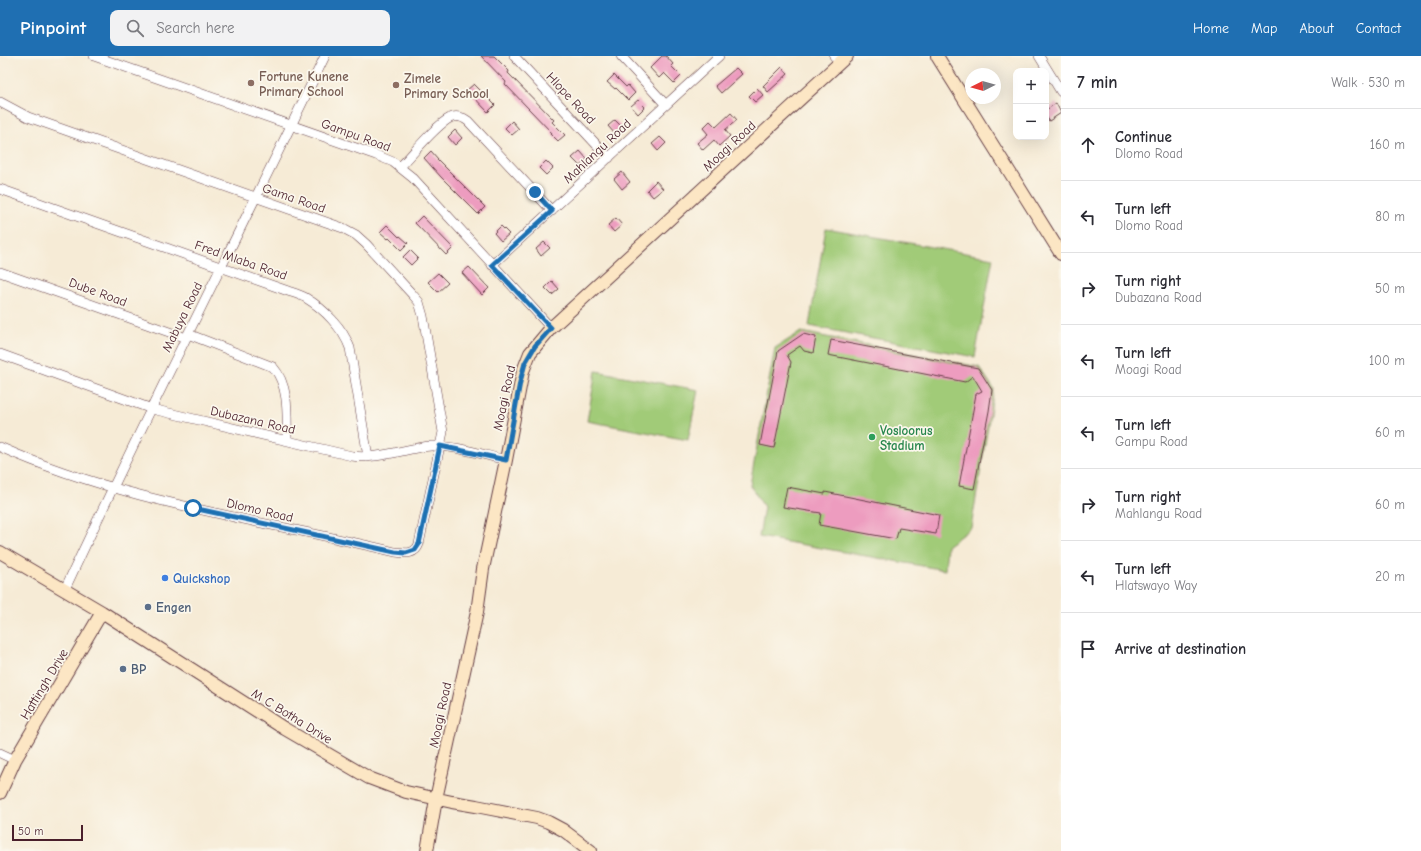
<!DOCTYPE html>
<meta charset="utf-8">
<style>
body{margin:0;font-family:"Comic Neue",sans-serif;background:#f2f2f3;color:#2b2b33}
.controls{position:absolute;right:12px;top:12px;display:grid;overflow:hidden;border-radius:8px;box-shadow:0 4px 16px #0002}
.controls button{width:36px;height:36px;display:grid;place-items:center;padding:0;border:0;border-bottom:1px solid #e1e1e2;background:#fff;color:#2b2b33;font:20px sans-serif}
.compass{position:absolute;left:965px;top:12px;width:36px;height:36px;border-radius:50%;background:#fff;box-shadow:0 4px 16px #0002;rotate:265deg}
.scale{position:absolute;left:12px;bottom:10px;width:71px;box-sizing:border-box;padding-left:4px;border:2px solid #4a1f2b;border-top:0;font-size:11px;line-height:14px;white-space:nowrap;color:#4a1f2b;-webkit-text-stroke:3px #fbf7ec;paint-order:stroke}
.stop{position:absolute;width:12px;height:12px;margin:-9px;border:3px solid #1f6fb2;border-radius:50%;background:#fff}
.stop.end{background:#1f6fb2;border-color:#fff;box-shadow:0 1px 4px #0008}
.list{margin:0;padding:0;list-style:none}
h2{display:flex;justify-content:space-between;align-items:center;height:52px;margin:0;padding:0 16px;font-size:17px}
h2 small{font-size:13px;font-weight:400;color:#7c7c81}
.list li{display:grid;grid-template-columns:26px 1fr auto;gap:12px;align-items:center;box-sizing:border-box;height:72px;padding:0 16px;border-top:1px solid #e1e1e2}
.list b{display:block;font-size:15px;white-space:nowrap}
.list p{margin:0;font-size:13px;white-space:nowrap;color:#7c7c81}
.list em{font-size:13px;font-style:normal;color:#7c7c81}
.icon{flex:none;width:22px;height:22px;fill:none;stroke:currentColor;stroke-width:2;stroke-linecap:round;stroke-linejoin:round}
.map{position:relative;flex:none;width:1061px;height:795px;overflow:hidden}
header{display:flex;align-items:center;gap:24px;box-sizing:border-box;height:56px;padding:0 20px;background:#1f6fb2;color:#fff}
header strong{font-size:19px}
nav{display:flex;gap:22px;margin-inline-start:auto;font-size:14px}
.search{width:280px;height:36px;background:#f2f2f3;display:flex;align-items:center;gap:10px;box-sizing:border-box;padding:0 14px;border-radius:8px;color:#7c7c81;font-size:15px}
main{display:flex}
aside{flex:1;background:#fff}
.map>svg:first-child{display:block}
.green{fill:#a1cb78;stroke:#767552}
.building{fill:#ed9cbf}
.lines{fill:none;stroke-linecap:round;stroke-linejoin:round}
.street-casing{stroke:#643e45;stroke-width:10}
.secondary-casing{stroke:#643e45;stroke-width:14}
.street{stroke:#fff;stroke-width:9}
.secondary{stroke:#fce6c4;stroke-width:12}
.route{stroke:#1f6fb2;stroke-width:5}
.education-dot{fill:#8d6e63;stroke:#fbf7ec;stroke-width:1.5}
.leisure-dot{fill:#2e9e5b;stroke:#fbf7ec;stroke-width:1.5}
.shop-dot{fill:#3f7fe0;stroke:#fbf7ec;stroke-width:1.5}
.service-dot{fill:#5c6f8a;stroke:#fbf7ec;stroke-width:1.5}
.labels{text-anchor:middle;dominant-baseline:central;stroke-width:3.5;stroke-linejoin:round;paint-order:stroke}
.education-label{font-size:13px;font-weight:bold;fill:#785e54;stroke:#fbf7ec;text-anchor:start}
.street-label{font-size:13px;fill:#4a1f2b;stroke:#fbf7ec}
.leisure-label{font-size:13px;font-weight:bold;fill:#27864d;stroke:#fbf7ec;text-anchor:start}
.shop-label{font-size:13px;font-weight:bold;fill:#366cbe;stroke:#fbf7ec;text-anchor:start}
.service-label{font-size:13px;font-weight:bold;fill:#4e5e75;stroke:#fbf7ec;text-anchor:start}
</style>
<header>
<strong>Pinpoint</strong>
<div class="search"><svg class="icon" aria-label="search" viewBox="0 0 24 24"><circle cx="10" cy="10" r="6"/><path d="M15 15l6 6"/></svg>Search here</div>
<nav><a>Home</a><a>Map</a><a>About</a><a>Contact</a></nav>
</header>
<main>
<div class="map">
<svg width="1061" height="795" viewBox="0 0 1061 795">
<rect width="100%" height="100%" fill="#fbf7ec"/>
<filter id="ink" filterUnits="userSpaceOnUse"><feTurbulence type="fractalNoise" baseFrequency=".025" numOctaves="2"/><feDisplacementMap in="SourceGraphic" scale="8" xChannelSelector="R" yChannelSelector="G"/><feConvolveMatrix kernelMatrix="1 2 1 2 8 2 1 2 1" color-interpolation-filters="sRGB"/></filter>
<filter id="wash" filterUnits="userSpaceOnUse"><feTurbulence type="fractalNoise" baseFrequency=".012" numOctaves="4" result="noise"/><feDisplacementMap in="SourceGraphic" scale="16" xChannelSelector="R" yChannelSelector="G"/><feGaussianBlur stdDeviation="0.9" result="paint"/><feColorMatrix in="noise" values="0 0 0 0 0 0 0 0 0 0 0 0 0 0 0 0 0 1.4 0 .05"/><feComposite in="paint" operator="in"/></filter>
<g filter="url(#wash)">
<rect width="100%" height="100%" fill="#f6ebd6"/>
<path class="green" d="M826 172 993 202 975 301 809 270Z
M801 276 979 311 994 333 971 472 947 490 945 514 759 481 764 451 750 429 775 292Z
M596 315 698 334 688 384 587 365Z"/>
<g id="blocks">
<path class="building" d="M481 0H494L509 15 508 17 554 64 552 66 565 79 558 85 551 78 552 77 505 28 506 26Z
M662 0H666L673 8 671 10 681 20 674 27 664 17 659 22 650 12Z
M782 11 788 18 768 36 763 30Z
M736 12 742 18 721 37 715 30Z
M614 19 626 31 628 29 635 37 628 44 616 32 615 33 607 26Z
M474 28 495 49 488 56 467 34Z
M757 32 763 39 755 46 749 40Z
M638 44 645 51 638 58 631 50Z
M1056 47 1061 57 1049 65 1046 60V54Z
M731 57 737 64 725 74 730 80 719 90 714 84 703 94 697 87 708 78 703 72 710 65 716 71Z
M615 64 622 71 615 78 608 70Z
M512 65 519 73 512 79 505 72Z
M455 74 462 82 455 89 448 81Z
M660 81 666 87 658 95 652 88Z
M431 95 438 103H437L485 151 478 158 441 121 424 102Z
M580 95 587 103 580 110 572 102Z
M546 105 553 112 546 119 539 112Z
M622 116 630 126 622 133 614 123Z
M656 125 663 133 653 141 647 134Z
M422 160 453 192 446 199 415 167Z
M616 162 622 169 614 176 608 169Z
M387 169 399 181 400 180 408 187 401 194 389 182 388 183 380 176Z
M501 170 509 178 501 185 494 177Z
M544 186 550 192 541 200 536 193Z
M410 194 418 202 411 209 403 201Z
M469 211 489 232 482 239 462 217Z
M438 217 448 227 438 236 428 226Z
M552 225 559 233 552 239 545 232Z
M803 278 816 281 813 297 804 295 800 290 787 299 791 306 774 392 760 389 778 295Z
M831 284 978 312 992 334 989 355 974 433 959 430 976 338 982 335 973 320 965 326 828 299Z
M787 431 825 438V436L939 459 936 478 899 472 896 483 819 469 821 457 783 451Z"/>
</g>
</g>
<g filter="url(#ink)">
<use href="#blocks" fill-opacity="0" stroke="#643e45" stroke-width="1"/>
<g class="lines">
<defs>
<path id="street" d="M94 0 376 99 393 106 413 122 551 272
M514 0 609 102
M621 0 666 49
M834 0 840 6
M1039 0 1061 36
M0 46 28 61 343 172 356 179 366 188 412 238 419 246 423 260 443 376 419 488C415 499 405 497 395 496 263 464 125 447 0 391
M400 111C412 99 436 69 450 62 456 59 463 61 468 65L552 155
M0 133 288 235C294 237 301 239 306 242 324 253 343 272 350 292L368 401
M492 209 719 0
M0 216 186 282
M188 278 273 311C290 330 287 362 287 385
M0 298 152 353 352 400C378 404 406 392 431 390 454 389 484 399 506 404
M65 533C148 354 239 178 325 0
M0 697 15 704"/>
<path id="secondary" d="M937 0 1061 198
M0 496 102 556 285 673 369 722 406 736 452 746 476 750 537 762 548 766 563 774 591 795
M0 737 15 704 102 556
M427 795 436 743 477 556 483 513 506 404 523 315 530 297 551 272 847 0"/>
</defs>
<use href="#street" class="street-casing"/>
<use href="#secondary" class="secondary-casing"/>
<use href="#street" class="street"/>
<use href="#secondary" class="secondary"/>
</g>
</g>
<g class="lines" filter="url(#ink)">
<path class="route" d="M193 452 395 496 406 497 415 494 419 488 440 390 506 404 520 326 525 307 535 290 551 272 492 209 552 155 535 136"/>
</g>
<g class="education-dot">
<circle cx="251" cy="27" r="4"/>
<circle cx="396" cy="29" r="4"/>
</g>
<circle class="leisure-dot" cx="872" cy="381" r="4"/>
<circle class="shop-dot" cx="165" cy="522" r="4"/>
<g class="service-dot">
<circle cx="148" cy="551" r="4"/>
<circle cx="123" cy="613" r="4"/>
</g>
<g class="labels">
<g class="education-label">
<text x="259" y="20">Fortune Kunene<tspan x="259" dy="15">Primary School</tspan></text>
<text x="404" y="22">Zimele<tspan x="404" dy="15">Primary School</tspan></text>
</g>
<g class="street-label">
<text transform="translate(571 42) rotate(47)">Hlope Road</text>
<text transform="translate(356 79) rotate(20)">Gampu Road</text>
<text transform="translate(729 90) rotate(-43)">Moagi Road</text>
<text transform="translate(597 95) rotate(-43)">Mahlangu Road</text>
<text transform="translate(294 142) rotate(19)">Gama Road</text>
<text transform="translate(241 204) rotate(19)">Fred Mlaba Road</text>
<text transform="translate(98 236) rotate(20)">Dube Road</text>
<text transform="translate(182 261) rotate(-64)">Mabuya Road</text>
<text transform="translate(504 342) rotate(-78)">Moagi Road</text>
<text transform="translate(253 364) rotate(13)">Dubazana Road</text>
<text transform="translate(260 454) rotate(13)">Dlomo Road</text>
<text transform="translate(44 628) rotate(-59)">Hattingh Drive</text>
<text transform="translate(440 659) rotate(-78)">Moagi Road</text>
<text transform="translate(292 660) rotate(32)">M C Botha Drive</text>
</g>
<g class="leisure-label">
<text x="880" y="374">Vosloorus<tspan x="880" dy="15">Stadium</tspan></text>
</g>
<g class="shop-label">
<text x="173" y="522">Quickshop</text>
</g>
<g class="service-label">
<text x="156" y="551">Engen</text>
<text x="131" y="613">BP</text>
</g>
</g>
</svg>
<div class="controls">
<button>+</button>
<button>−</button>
</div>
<svg class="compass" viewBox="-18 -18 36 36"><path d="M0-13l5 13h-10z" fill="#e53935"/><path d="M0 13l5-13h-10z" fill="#7c7c81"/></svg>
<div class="scale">50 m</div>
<div class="stop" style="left:193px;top:452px"></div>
<div class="stop end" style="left:535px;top:136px"></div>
</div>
<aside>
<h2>7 min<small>Walk · 530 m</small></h2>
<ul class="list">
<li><svg class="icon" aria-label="ahead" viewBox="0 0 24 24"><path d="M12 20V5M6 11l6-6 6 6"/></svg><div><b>Continue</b><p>Dlomo Road</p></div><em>160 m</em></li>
<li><svg class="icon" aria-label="left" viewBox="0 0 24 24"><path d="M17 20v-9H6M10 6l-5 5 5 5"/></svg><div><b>Turn left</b><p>Dlomo Road</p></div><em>80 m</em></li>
<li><svg class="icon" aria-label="right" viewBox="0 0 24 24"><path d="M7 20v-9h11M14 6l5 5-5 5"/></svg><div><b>Turn right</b><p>Dubazana Road</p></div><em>50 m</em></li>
<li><svg class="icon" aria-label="left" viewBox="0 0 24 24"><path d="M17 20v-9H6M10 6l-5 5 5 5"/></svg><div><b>Turn left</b><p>Moagi Road</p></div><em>100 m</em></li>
<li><svg class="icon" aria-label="left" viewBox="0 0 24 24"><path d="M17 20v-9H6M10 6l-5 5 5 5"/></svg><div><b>Turn left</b><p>Gampu Road</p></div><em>60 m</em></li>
<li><svg class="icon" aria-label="right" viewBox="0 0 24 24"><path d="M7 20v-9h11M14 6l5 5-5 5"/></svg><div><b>Turn right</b><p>Mahlangu Road</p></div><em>60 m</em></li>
<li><svg class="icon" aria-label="left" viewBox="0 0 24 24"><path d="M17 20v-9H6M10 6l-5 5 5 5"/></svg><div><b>Turn left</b><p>Hlatswayo Way</p></div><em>20 m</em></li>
<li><svg class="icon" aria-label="arrive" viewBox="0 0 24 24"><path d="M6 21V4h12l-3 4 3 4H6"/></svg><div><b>Arrive at destination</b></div></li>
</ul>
</aside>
</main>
